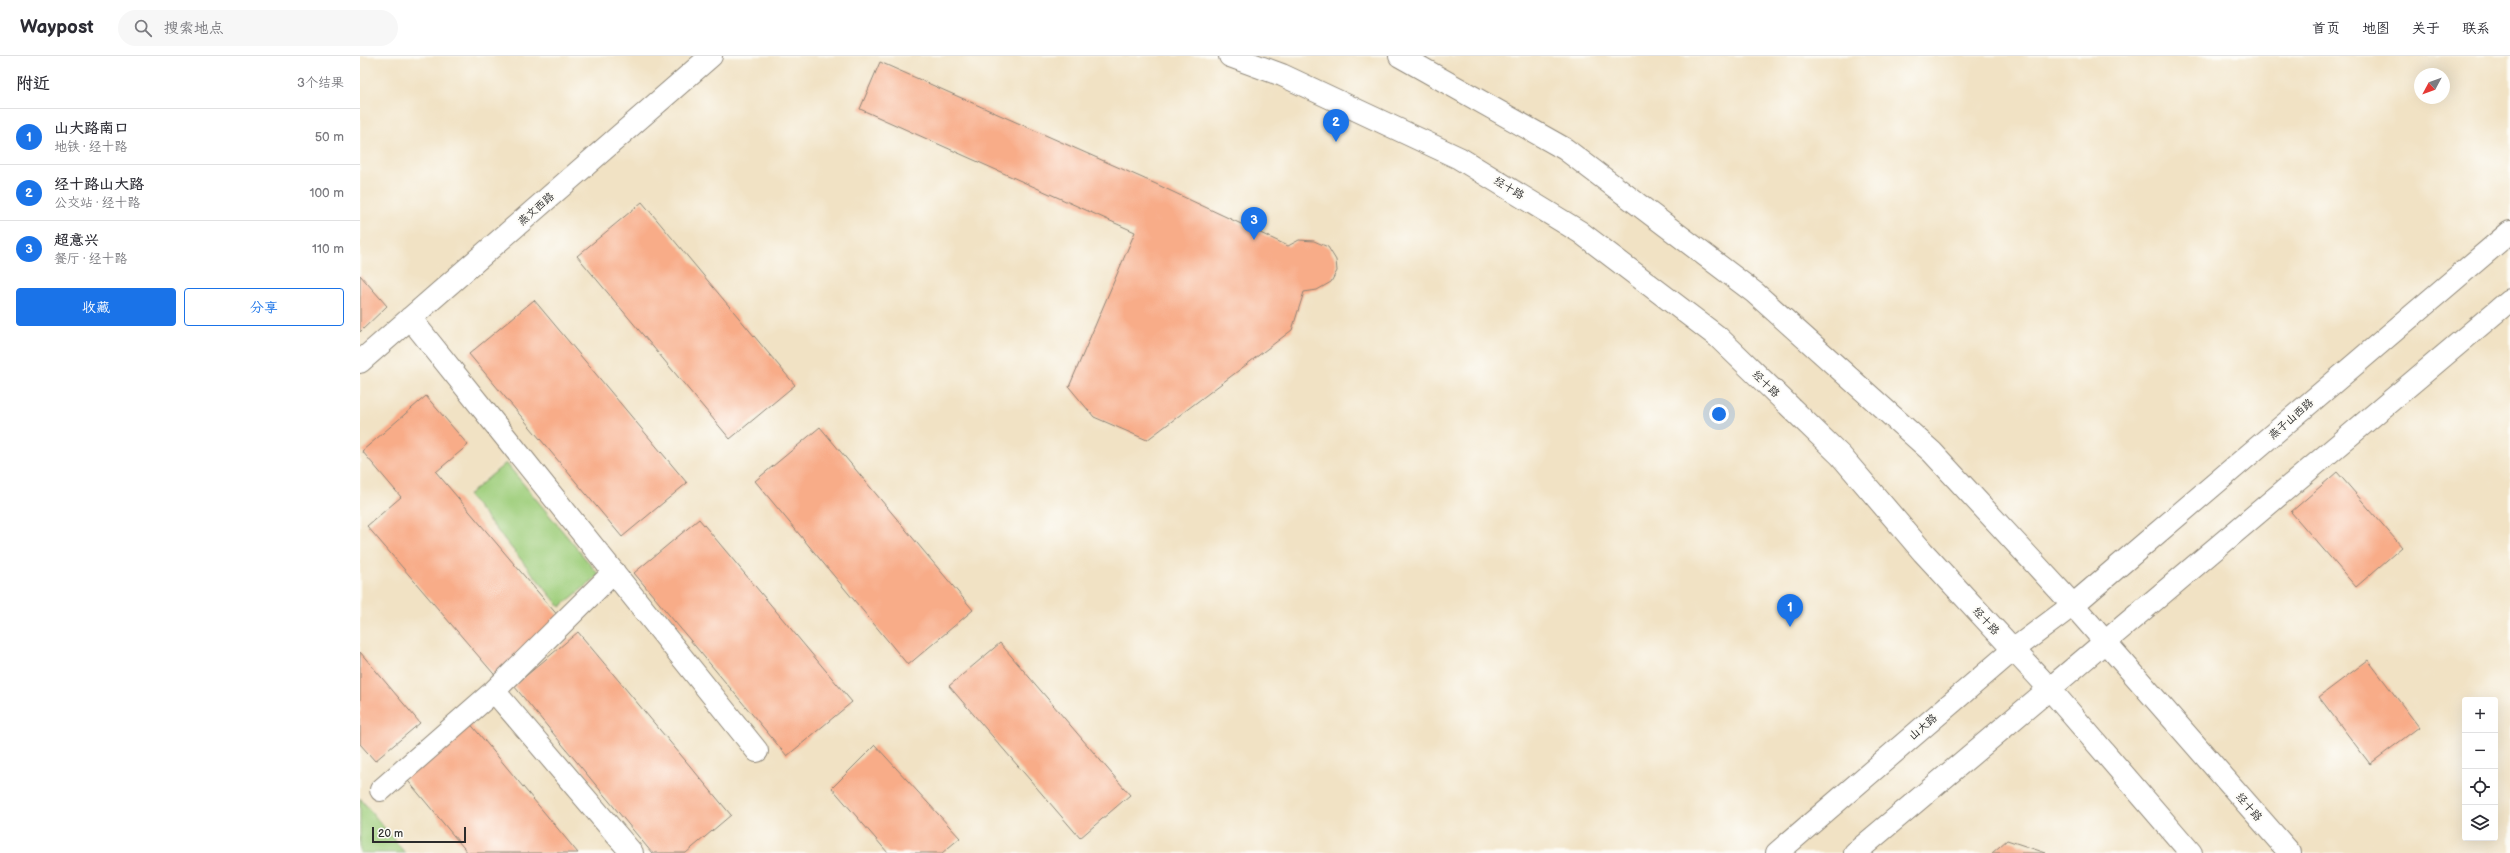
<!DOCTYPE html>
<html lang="zh">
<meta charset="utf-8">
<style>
body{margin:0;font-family:"Balsamiq Sans","LXGW WenKai TC",sans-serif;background:#f7f7f7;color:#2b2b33}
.controls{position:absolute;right:12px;bottom:12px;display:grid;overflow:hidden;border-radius:4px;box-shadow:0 4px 16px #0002}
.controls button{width:36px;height:36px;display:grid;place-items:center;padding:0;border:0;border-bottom:1px solid #e1e1e2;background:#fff;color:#2b2b33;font:20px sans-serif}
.compass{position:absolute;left:2054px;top:12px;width:36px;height:36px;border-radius:50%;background:#fff;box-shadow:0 4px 16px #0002;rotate:229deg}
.scale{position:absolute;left:12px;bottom:10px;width:94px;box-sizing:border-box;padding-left:4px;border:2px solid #2b2b2b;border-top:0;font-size:11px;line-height:14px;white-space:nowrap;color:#2b2b2b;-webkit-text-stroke:3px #fdfcf7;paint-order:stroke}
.you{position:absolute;left:1359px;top:358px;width:14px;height:14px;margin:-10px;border:3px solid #fff;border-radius:50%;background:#1a73e8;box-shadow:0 0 0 6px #1a73e833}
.badge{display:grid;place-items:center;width:26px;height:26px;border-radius:50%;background:#1a73e8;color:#fff;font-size:13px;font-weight:700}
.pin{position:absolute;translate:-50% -33px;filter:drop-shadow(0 1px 2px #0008)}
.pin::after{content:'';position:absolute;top:21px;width:14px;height:12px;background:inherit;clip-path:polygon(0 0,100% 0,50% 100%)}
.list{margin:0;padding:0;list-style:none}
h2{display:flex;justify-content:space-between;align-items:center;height:52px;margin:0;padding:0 16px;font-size:17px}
h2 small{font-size:13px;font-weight:400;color:#7c7c81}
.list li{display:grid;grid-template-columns:26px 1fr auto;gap:12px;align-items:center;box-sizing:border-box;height:56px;padding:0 16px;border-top:1px solid #e1e1e2}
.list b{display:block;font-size:15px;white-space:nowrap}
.list p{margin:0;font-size:13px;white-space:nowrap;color:#7c7c81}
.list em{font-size:13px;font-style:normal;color:#7c7c81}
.actions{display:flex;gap:8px;padding:12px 16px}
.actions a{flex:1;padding:9px 0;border:1px solid #1a73e8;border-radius:4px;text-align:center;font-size:14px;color:#1a73e8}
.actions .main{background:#1a73e8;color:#fff}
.icon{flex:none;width:22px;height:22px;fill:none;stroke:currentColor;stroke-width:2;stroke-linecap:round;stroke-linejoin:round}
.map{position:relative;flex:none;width:2150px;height:797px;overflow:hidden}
header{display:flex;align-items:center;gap:24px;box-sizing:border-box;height:56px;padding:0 20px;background:#fff;border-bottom:1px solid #e1e1e2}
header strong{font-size:19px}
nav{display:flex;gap:22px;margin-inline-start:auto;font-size:14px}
.search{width:280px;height:36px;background:#f7f7f7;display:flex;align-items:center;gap:10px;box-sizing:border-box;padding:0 14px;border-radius:22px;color:#7c7c81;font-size:15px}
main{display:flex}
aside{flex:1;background:#fff}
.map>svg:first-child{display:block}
.green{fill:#a0cf7e;stroke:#667d54}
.building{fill:#f8ac88}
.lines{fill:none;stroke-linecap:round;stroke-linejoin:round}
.street-casing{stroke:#8e8678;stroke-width:24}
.secondary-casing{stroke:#8e8678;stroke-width:24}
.highway-casing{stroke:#8e8678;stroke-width:24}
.street{stroke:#fff;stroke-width:22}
.secondary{stroke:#fff;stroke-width:22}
.highway{stroke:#fff;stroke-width:22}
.labels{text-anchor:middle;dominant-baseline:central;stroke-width:4;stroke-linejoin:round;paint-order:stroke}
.street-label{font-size:11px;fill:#2b2b2b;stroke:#fdfcf7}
</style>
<header>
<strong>Waypost</strong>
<div class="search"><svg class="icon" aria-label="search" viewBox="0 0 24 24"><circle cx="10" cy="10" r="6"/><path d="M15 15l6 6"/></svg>搜索地点</div>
<nav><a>首页</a><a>地图</a><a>关于</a><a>联系</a></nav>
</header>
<main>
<aside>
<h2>附近<small>3个结果</small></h2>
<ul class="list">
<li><span class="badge">1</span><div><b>山大路南口</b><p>地铁 · 经十路</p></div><em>50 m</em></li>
<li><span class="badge">2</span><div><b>经十路山大路</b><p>公交站 · 经十路</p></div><em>100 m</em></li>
<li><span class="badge">3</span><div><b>超意兴</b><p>餐厅 · 经十路</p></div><em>110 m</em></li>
</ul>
<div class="actions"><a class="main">收藏</a><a>分享</a></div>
</aside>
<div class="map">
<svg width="2150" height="797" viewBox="0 0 2150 797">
<rect width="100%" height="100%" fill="#fdfcf7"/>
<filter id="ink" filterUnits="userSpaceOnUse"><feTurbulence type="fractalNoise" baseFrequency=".025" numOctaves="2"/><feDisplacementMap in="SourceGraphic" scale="8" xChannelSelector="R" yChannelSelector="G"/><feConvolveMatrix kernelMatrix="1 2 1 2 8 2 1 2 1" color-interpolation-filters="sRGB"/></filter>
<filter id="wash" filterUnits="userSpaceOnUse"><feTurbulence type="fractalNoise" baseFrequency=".012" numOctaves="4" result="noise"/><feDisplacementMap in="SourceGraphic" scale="16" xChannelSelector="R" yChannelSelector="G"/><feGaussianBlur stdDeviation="0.9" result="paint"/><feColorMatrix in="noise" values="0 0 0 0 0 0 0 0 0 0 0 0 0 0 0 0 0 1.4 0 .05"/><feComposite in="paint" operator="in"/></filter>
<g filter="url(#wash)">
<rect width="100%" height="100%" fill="#f1e2c4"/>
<path class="green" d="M146 407 239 519 200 551 108 439Z
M0 742 45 797H0Z"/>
<g id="blocks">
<path class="building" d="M520 6 796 128 928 190 939 184 954 185 968 191 976 204 977 215 971 226 957 234 944 236 932 274 787 384 734 361 709 331 775 176 500 53Z
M282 146 435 329 370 383 217 200Z
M0 219 27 250 0 276Z
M174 244 327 427 262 481 109 298Z
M66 340 108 389 76 416 205 568 139 624 7 470 41 441 2 395Z
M460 371 613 554 548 609 395 425Z
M1977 416 2042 491 1996 531 1931 456Z
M339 463 492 646 427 700 274 517Z
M218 576 371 759 326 797H292L154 630Z
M640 587 770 739 720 782 589 630Z
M0 596 60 667 15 705 0 688Z
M2008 604 2059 671 2010 708 1959 641Z
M104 660 218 797H108L39 714Z
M515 689 600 782 582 797H528L472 732Z
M1647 784 1686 797H1632Z"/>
</g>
</g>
<g filter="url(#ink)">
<use href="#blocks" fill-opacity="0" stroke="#8e8678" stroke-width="1"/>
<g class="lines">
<defs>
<path id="street" d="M50 262 397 695
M0 306 351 0
M254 516 134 635 272 797
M21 734 134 635"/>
<path id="secondary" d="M1417 797 1653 594 1713 549 2150 176
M1495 797 2150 244"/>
<path id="highway" d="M870 0 922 19 1099 102 1220 176 1358 281 1481 400 1563 496 1689 632 1831 797
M1040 0 1205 93 1395 237 1572 396 1713 549 1930 797"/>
</defs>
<use href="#street" class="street-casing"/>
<use href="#secondary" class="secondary-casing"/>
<use href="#highway" class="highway-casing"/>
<use href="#street" class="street"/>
<use href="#secondary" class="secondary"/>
<use href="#highway" class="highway"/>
</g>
</g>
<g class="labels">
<g class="street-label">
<text transform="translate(1149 132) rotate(31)">经十路</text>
<text transform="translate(176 153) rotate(-41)">燕文西路</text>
<text transform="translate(1406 328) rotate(44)">经十路</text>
<text transform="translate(1931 363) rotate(-41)">燕子山西路</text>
<text transform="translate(1626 565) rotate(47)">经十路</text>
<text transform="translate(1563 671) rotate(-41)">山大路</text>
<text transform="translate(1889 751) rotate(49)">经十路</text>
</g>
</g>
</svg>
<div class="controls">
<button>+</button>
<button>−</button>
<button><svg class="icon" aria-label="locate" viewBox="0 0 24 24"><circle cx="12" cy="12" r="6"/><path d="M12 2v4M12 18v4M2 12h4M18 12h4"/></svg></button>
<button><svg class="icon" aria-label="layers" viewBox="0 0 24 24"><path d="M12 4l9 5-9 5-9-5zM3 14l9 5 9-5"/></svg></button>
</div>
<svg class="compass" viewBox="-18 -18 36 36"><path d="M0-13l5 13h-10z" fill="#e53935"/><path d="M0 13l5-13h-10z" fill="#7c7c81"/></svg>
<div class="scale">20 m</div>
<div class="you"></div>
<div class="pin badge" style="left:1430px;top:571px">1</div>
<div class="pin badge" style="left:976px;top:86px">2</div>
<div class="pin badge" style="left:894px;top:184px">3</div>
</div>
</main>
